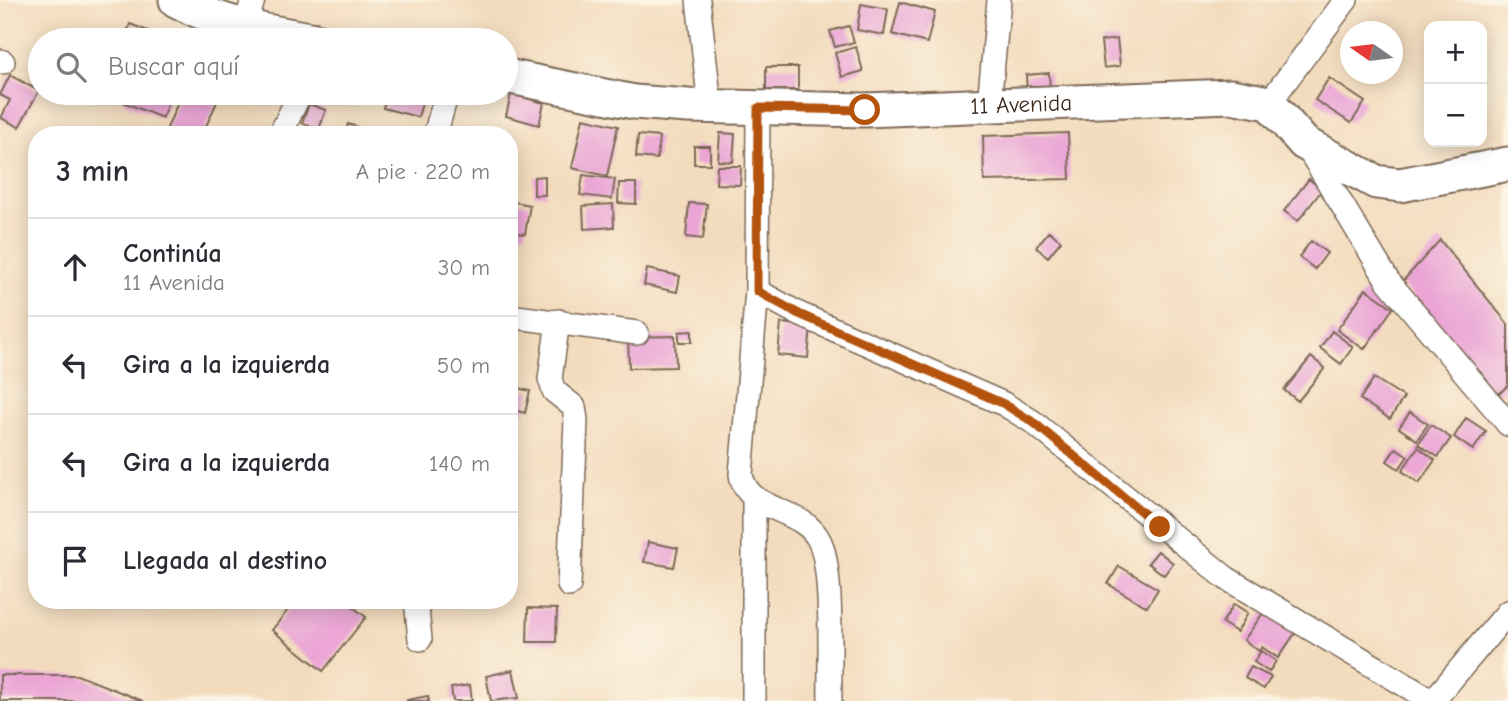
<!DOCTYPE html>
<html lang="es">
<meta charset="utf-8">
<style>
body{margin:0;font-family:"Comic Neue",sans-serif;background:#f7f7f7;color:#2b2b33}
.controls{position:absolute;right:21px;top:21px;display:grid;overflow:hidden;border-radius:14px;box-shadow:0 4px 18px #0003}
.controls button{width:63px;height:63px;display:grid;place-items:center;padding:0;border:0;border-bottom:2px solid #e1e1e2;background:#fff;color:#2b2b33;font:35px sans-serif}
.compass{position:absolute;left:1340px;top:21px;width:63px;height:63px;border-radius:50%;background:#fff;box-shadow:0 4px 18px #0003;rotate:284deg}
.stop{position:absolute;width:21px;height:21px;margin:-16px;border:5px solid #b45309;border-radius:50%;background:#fff}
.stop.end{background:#b45309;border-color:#fff;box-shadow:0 2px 7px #0008}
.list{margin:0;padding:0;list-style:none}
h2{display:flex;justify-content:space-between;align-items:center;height:91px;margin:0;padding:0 28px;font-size:30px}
h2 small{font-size:23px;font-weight:400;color:#7c7c81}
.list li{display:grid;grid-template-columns:46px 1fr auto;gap:21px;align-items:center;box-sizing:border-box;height:98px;padding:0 28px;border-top:2px solid #e1e1e2}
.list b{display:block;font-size:26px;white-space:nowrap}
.list p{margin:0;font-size:23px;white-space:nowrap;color:#7c7c81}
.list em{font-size:23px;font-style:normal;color:#7c7c81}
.icon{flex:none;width:38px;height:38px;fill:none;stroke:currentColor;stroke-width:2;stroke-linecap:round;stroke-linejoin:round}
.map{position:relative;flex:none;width:1508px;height:701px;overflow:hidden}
.search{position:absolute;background:#fff;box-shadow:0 4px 18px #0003;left:28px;top:28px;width:490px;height:77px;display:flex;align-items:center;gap:18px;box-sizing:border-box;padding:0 24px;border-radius:38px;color:#7c7c81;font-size:26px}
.panel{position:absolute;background:#fff;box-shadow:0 4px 18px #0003;left:28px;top:126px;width:490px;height:483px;border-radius:28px}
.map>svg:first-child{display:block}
.building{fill:#eaa5d5}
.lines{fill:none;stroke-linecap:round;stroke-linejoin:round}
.street-casing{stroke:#7b6856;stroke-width:26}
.secondary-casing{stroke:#7b6856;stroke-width:37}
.street{stroke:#fff;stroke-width:23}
.secondary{stroke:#fff;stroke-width:33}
.route{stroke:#b45309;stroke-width:9}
.labels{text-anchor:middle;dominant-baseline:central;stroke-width:5;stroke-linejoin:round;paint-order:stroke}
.street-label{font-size:23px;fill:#3b2a1e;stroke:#fcf5e5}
</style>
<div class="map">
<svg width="1508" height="701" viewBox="0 0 1508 701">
<rect width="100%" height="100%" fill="#fcf5e5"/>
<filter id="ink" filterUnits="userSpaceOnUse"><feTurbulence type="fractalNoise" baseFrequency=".0143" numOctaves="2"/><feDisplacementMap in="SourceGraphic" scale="14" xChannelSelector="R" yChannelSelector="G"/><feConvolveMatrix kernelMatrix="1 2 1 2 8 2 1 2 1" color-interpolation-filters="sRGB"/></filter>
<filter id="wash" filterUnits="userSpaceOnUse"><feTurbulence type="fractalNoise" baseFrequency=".00686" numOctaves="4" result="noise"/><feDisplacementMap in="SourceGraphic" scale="28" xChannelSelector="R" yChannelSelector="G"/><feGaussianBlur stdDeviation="1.57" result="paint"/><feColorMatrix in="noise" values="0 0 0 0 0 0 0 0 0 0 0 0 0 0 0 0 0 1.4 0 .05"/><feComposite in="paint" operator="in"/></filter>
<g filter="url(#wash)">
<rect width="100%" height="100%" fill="#f3dcbd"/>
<g id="blocks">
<path class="building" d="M900 2 935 12 927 43 892 34Z
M861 4 888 9 884 35 857 30Z
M130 24 171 40H124Z
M849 26 854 42 835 47 830 31Z
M1117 39 1120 66 1104 68 1101 41Z
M856 47 863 71 842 77 835 53Z
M766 67H798V90H766Z
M1049 73 1050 90 1027 92 1026 75Z
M10 75 39 91 19 127 1 118 10 100 0 95Z
M1329 78 1365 102 1351 123 1315 100Z
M127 93H172L162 118 123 102Z
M182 93H221L202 135H164Z
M387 93H425L418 117 383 108Z
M511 94 544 103 539 125 506 116Z
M309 104 326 110 319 129 302 123Z
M583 118 618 126 607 176 572 168Z
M348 124 363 129 361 135H344Z
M720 133 735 134 733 162 718 161Z
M1068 133 1070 179 984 181 983 136Z
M638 135 659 137 657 159 636 157Z
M694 146H710V164H694Z
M717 166H741L740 185 716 184Z
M583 175 615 179 612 199 580 195Z
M545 176V195H534V177Z
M1309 179 1322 190 1298 221 1284 211Z
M619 183H636V204L618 203Z
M509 201 530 205 525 234 509 232Z
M689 203 707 204 703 239 686 237Z
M613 204 614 227 584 229 583 206Z
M1049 231 1061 241 1048 257 1036 247Z
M1440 240 1508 324V385L1497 396 1401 283Z
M1311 241 1327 253 1315 269 1299 257Z
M647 269 680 276 677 292 644 285Z
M1366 289 1393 308 1364 349 1337 330Z
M781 323 811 326 808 358 778 355Z
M692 331V342H679V332Z
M1332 331 1353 347 1341 364 1320 348Z
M675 336 676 367 629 368 628 337Z
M1311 357 1325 368 1298 401 1284 390Z
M1374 378 1404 397 1390 419 1360 399Z
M509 386 530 391 525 413 509 409Z
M1410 412 1428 424 1417 440 1399 428Z
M1466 418 1486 431 1473 450 1454 437Z
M1431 425 1451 438 1438 457 1418 444Z
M1418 447 1435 460 1419 483 1402 471Z
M1396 448 1408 456 1399 469 1387 461Z
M648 542 678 548 674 567 644 562Z
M1158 551 1173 563 1164 575 1148 563Z
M1119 566 1158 589 1147 607 1108 584Z
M296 600H344L366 617 323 671 272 630Z
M1234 604 1248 613 1237 632 1222 623Z
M528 608 557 609 556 642H527Z
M1266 609 1296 632 1278 658 1262 647 1259 651 1244 640Z
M1261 651 1276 661 1269 672 1254 662Z
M1251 667 1271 677 1264 689 1245 678Z
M513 670 519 698 491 701 486 676Z
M0 675H77L143 701H0Z
M470 685 472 701H453L451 688Z
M428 696 429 701H407V700Z"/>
</g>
</g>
<g filter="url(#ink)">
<use href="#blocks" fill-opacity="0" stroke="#7b6856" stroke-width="2"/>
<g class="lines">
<defs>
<path id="street" d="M698 0 710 106
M245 26 253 0
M0 61 3 62
M1269 103 1346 0
M989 104 999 0
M758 108 757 291 741 474C746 513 802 506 819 540 834 568 829 665 830 701
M280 135 300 93
M435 135 447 93
M1306 145 1388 281 1508 424
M757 291 799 314 1004 404 1033 422 1226 578 1432 701
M509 316 637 333
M558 321 550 379 554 391 574 407 576 420 569 585
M754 498V701
M416 600 420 639
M1433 701 1508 612"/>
<g id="secondary">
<path d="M176 0C219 24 268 32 316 40"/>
<path id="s1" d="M506 76 634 102 688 106 865 110 1231 96 1269 103 1304 143 1376 182 1400 185 1508 164"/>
</g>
</defs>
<use href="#street" class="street-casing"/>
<use href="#secondary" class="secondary-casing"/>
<use href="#street" class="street"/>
<use href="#secondary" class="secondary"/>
</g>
</g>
<g class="lines" filter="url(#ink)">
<path class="route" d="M865 110 758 108 757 291 799 314 1004 404 1033 422 1160 527"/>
</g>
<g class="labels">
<g class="street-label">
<text stroke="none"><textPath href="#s1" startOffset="518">11 Avenida</textPath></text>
</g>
</g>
</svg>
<div class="controls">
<button>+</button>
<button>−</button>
</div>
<svg class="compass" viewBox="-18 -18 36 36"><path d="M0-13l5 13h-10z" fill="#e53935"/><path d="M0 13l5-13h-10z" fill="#7c7c81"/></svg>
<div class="stop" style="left:865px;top:110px"></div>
<div class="stop end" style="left:1160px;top:527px"></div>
<div class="search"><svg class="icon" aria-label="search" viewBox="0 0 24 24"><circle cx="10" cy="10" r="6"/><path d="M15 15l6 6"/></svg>Buscar aquí</div>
<section class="panel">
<h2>3 min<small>A pie · 220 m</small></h2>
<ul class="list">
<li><svg class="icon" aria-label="ahead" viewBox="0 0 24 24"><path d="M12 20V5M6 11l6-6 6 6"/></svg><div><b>Continúa</b><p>11 Avenida</p></div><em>30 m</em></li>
<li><svg class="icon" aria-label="left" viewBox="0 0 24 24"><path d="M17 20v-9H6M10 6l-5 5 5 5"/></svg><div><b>Gira a la izquierda</b></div><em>50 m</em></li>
<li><svg class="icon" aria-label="left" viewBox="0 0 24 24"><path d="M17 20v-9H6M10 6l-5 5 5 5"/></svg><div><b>Gira a la izquierda</b></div><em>140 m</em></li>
<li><svg class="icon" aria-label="arrive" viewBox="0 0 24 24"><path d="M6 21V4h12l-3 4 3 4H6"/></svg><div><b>Llegada al destino</b></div></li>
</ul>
</section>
</div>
